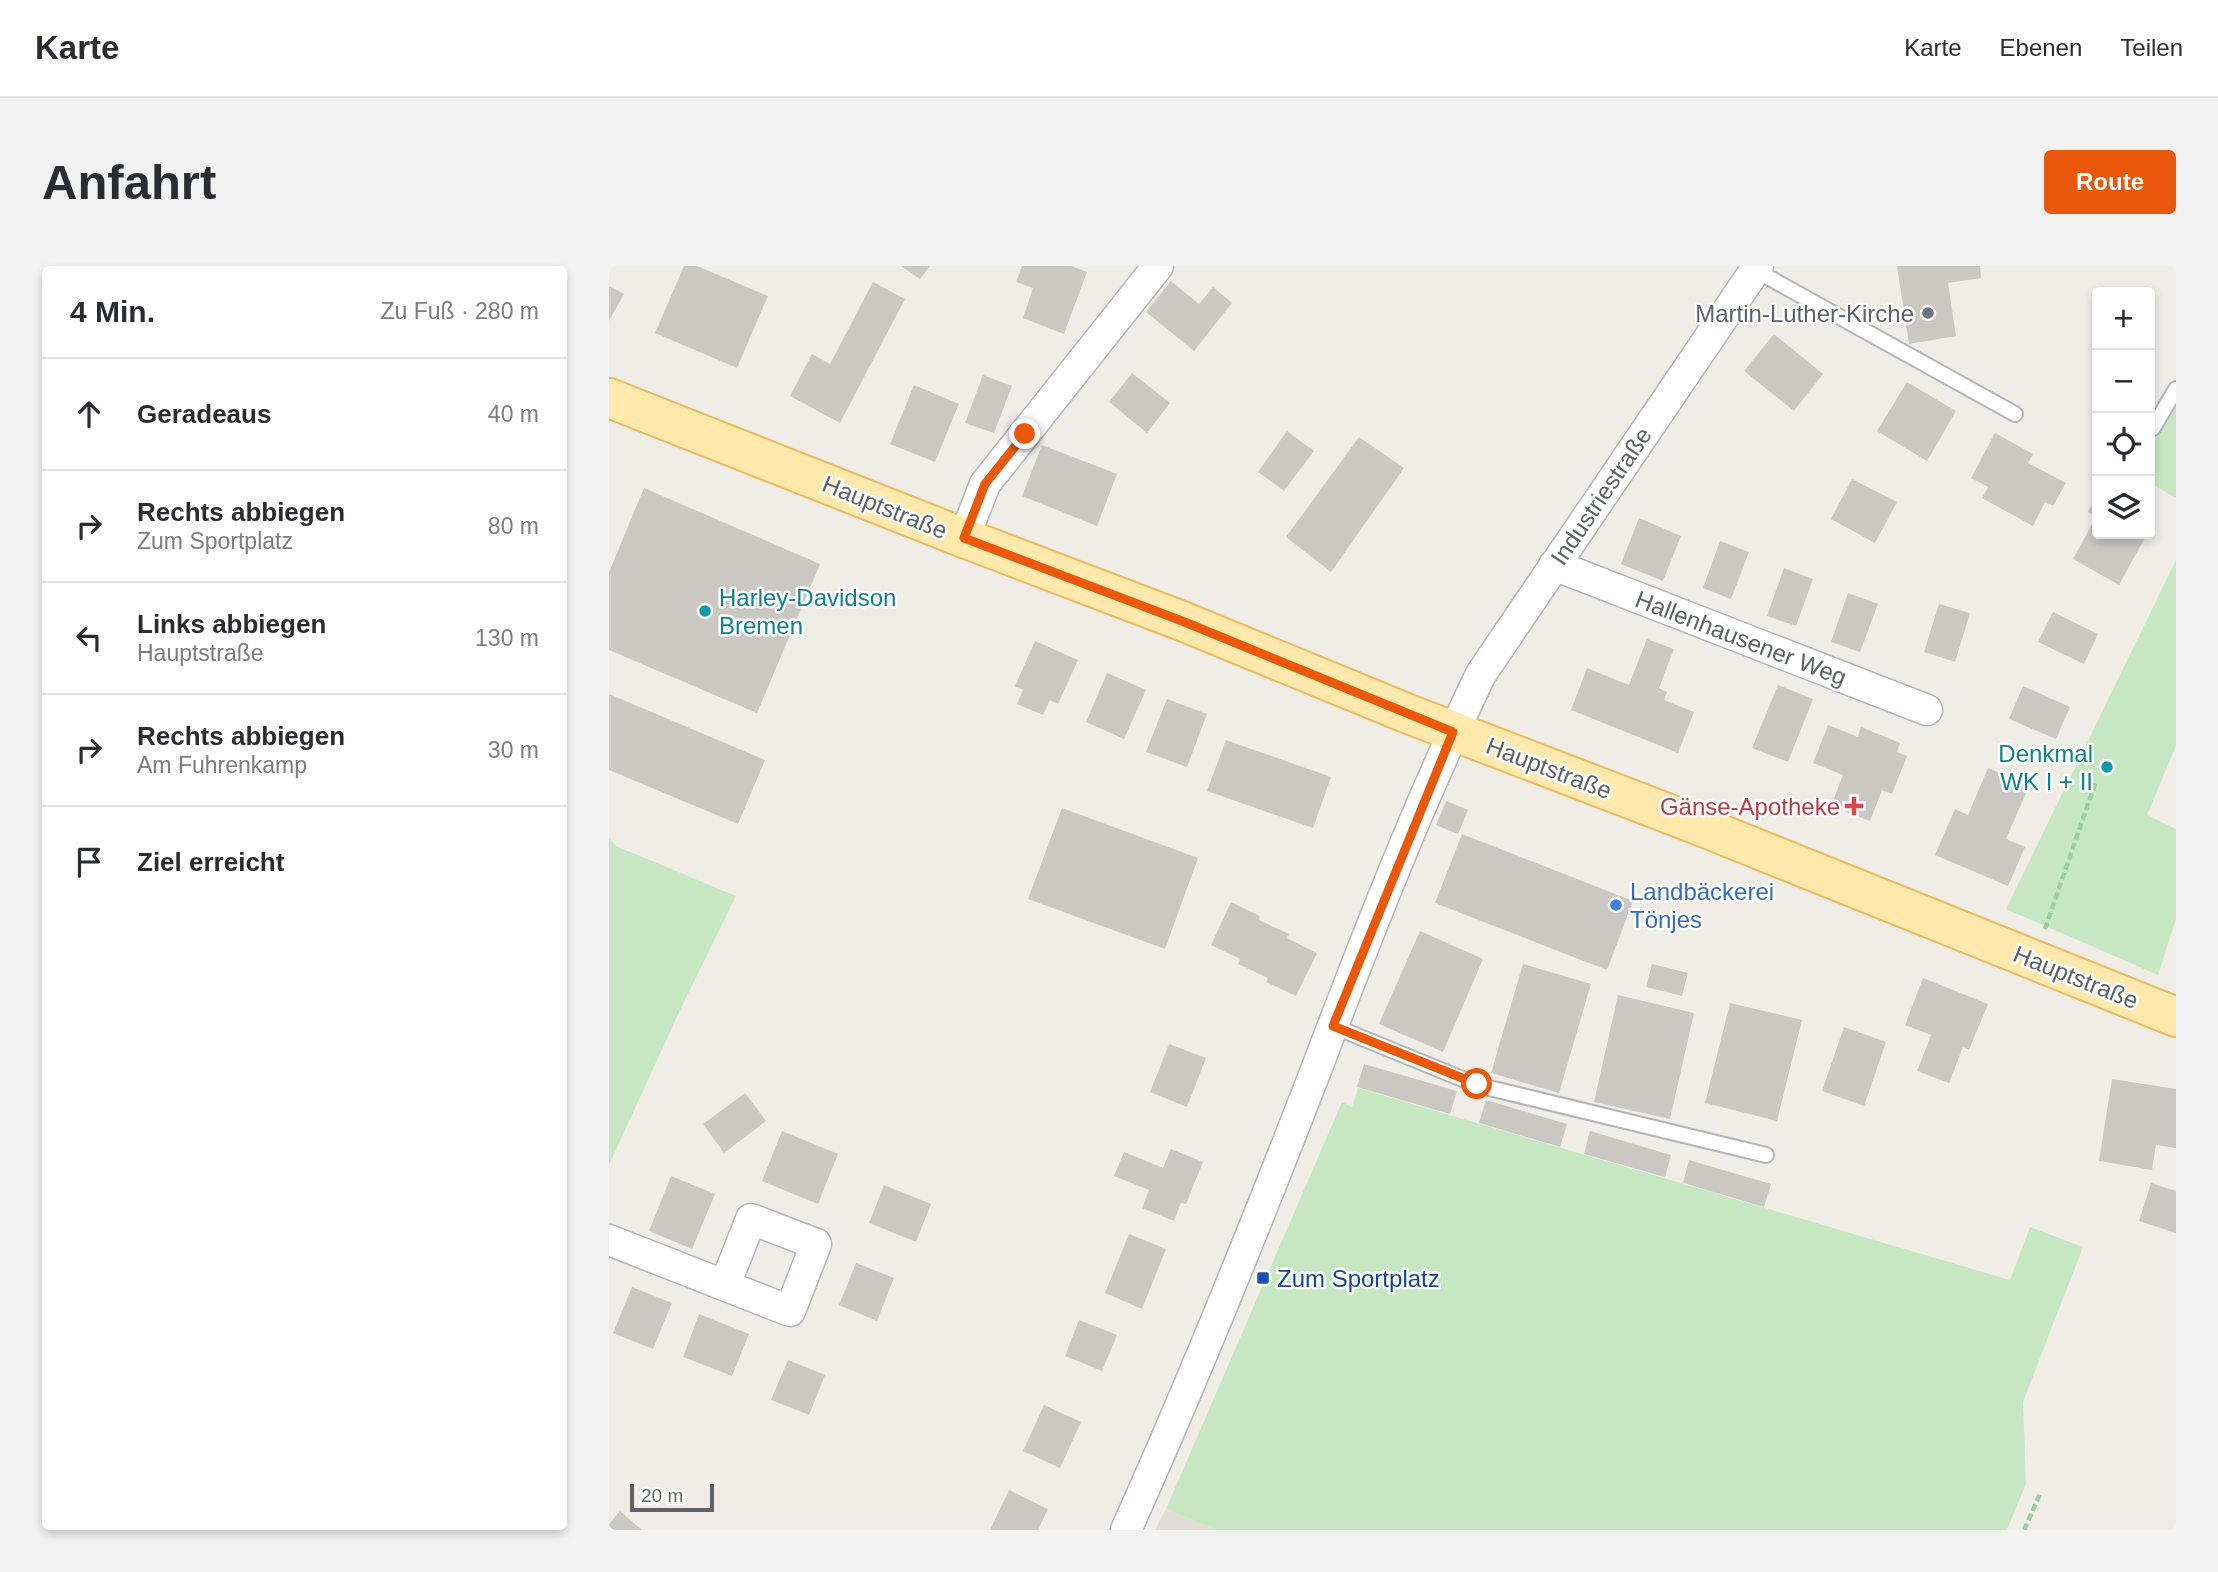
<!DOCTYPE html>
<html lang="de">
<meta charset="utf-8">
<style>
body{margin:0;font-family:Helvetica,sans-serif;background:#f2f2f3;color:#2b2b33}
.controls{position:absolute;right:21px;top:21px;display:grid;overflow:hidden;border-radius:7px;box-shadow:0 4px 10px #0003}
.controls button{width:63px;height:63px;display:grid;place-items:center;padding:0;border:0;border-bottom:2px solid #e1e1e2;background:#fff;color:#2b2b33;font:35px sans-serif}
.scale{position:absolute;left:21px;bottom:18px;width:84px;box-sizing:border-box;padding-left:7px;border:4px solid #5e6367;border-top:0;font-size:19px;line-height:24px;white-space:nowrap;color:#5e6367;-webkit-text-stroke:5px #fff;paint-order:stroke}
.stop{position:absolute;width:21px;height:21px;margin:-16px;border:5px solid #ea580c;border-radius:50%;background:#fff}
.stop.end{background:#ea580c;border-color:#fff;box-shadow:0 2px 7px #0008}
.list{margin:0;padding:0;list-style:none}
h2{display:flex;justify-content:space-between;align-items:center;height:91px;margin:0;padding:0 28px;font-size:30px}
h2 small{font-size:23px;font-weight:400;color:#7c7c81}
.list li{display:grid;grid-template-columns:46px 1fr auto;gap:21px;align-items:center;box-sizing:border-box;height:112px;padding:0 28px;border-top:2px solid #e1e1e2}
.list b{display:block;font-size:26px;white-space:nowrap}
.list p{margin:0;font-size:23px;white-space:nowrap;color:#7c7c81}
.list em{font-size:23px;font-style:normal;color:#7c7c81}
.icon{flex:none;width:38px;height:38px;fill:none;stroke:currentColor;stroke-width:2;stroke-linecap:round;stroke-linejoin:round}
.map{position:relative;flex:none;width:1567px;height:1264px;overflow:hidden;border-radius:7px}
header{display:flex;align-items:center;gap:42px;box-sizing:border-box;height:98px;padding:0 35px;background:#fff;border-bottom:2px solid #e1e1e2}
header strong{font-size:33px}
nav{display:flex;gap:38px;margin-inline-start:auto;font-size:24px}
.intro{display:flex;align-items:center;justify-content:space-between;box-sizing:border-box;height:168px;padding:0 42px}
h1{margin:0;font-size:49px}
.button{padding:18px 32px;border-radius:7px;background:#ea580c;color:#fff;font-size:24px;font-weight:700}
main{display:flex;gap:42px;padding:0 42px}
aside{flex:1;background:#fff;border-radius:7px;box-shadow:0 4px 10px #0003}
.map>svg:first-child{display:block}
.education{fill:#e0dcd5}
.green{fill:#c7e7c3}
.building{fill:#cbc8c3}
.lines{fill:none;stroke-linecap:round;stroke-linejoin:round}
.service-casing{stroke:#b2b5b9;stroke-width:18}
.minor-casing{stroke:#b2b5b9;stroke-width:33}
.primary-casing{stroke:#f2b85e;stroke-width:42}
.path{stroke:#9dcca5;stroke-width:4.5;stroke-dasharray:7 3.5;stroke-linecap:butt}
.service{stroke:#fff;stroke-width:14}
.minor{stroke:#fff;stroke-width:30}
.primary{stroke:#ffe9ad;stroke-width:38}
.route{stroke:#ea580c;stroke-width:9}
.worship-dot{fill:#6b7280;stroke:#fff;stroke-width:2.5}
.culture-dot{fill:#0f9aa8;stroke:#fff;stroke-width:2.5}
.health-dot{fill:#e0444e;stroke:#fff;stroke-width:2.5}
.shop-dot{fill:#3f7fe0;stroke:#fff;stroke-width:2.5}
.transit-dot{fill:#1a4fb4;stroke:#fff;stroke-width:2.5}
.labels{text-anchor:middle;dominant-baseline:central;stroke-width:5;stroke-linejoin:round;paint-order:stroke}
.worship-label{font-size:24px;fill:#5b616d;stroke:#fff;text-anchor:end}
.street-label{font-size:24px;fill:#5e6367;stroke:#fff}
.culture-label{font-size:24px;fill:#0d838f;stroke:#fff;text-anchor:start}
.health-label{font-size:24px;fill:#be3a42;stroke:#fff;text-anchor:end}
.shop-label{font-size:24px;fill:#366cbe;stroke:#fff;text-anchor:start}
.transit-label{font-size:24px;fill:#164399;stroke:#fff;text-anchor:start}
</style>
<header>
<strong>Karte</strong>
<nav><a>Karte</a><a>Ebenen</a><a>Teilen</a></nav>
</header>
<div class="intro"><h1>Anfahrt</h1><a class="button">Route</a></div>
<main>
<aside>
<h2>4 Min.<small>Zu Fuß · 280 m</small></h2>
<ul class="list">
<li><svg class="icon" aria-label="ahead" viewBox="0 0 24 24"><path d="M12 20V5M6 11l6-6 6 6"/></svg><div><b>Geradeaus</b></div><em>40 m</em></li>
<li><svg class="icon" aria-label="right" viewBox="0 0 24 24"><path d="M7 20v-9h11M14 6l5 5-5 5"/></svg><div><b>Rechts abbiegen</b><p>Zum Sportplatz</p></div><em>80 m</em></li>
<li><svg class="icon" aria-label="left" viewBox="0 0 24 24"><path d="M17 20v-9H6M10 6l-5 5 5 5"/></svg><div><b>Links abbiegen</b><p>Hauptstraße</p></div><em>130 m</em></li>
<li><svg class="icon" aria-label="right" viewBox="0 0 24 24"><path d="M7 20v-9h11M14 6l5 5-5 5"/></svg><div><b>Rechts abbiegen</b><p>Am Fuhrenkamp</p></div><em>30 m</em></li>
<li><svg class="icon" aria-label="arrive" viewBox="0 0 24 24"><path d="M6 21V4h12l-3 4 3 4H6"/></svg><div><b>Ziel erreicht</b></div></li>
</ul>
</aside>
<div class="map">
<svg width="1567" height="1264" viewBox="0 0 1567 1264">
<rect width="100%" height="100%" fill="#f0ede7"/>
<path class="education" d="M557 1243 607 1264H546Z"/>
<path class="green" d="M1567 141V232L1541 217V182Z
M1567 294V480L1538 549 1567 563V653L1549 709 1397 643Z
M0 572 7 580 127 630 72 742 0 899Z
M749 822 1401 1014 1421 961 1474 981 1414 1136 1417 1218 1398 1264H607L557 1243 733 836 743 841Z"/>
<path class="building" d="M75 0H88L159 30 128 102 46 67Z
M292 0H321L311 13Z
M413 0H462L478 6 455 68 414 52 424 22 407 16Z
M1288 0H1371L1372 12 1339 17 1347 70 1300 78Z
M562 15 590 38 604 21 623 37 585 85 537 46Z
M264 16 296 33 231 157 181 130 203 88 221 98Z
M0 20 15 28 0 55Z
M1165 68 1214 108 1185 145 1135 105Z
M523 107 561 137 538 167 500 136Z
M374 109 403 120 385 167 356 157Z
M1298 116 1347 145 1318 195 1268 165Z
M305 119 350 138 326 196 281 178Z
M678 165 705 185 675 225 649 206Z
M1386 167 1424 188 1419 197 1457 217 1444 240 1436 236 1424 260 1373 232 1379 221 1362 212Z
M750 171 795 202 722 306 677 271Z
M433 179 508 208 488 260 413 230Z
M1243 213 1288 236 1266 277 1222 253Z
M35 222 211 298 148 447 0 384V306Z
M1488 229V268H1538L1510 319 1464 293 1487 251 1479 246Z
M1030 252 1072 270 1054 315 1012 298Z
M1111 275 1140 286 1122 333 1094 322Z
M1175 302 1204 313 1187 360 1158 350Z
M1239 327 1269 338 1251 386 1222 376Z
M1330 338 1361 347 1346 396 1315 386Z
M1444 346 1489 368 1475 398 1429 376Z
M1038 373 1065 383 1050 422 1058 426 1055 434 1085 446 1069 487 962 444 978 402 1020 419Z
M426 375 469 394 449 438 441 434 434 449 408 438 414 424 406 420Z
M498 407 537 424 515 473 477 456Z
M1169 419 1204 433 1179 496 1143 482Z
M1414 420 1461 441 1447 473 1400 453Z
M0 428 156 494 129 558 0 504Z
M558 433 598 448 578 501 537 486Z
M1219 459 1249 471 1252 461 1291 477 1288 486 1298 490 1283 528 1273 524 1261 555 1222 540 1234 509 1204 497Z
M617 474 722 511 704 562 598 525Z
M1379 502 1420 520 1397 573 1416 581 1399 620 1326 589 1346 543 1359 549Z
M837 535 859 544 849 568 827 559Z
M453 542 589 592 556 683 419 633Z
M853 568 1024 635 998 704 826 637Z
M622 636 651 650 650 654 680 668 678 672 708 687 687 730 657 716 659 712 629 698 631 693 602 679Z
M811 665 874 693 834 786 770 758Z
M914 698 982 718 950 827 882 807Z
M1043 698 1079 707 1073 730 1037 721Z
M1314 712 1379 738 1360 784 1354 781 1340 817 1308 805 1322 769 1296 759Z
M1009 729 1085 747 1061 853 985 836Z
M1121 737 1193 754 1168 855 1096 837Z
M1235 761 1277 776 1255 840 1213 825Z
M560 778 597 792 578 841 541 826Z
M755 798 848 825 841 848 748 821Z
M1503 813 1567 823V882L1547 879 1543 904 1490 895Z
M136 827 157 855 115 887 94 858Z
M877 834 958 858 951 881 870 857Z
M173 865 229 888 209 938 153 915Z
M981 865 1062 889 1056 911 975 888Z
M562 883 594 896 577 938 572 937 565 955 533 942 540 924 505 910 515 886 554 902Z
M1080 894 1162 918 1155 941 1074 917Z
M62 910 106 928 83 983 40 965Z
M1542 917 1567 925V967L1530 955Z
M275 919 322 938 307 976 260 957Z
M520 968 557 983 533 1043 496 1027Z
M247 997 285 1012 268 1055 230 1039Z
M23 1021 63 1037 44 1083 4 1067Z
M90 1048 140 1068 123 1110 74 1091Z
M470 1054 508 1069 493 1105 456 1090Z
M179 1094 216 1109 200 1149 162 1134Z
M435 1139 472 1156 451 1202 414 1185Z
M400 1224 439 1243 429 1264H381Z
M11 1245 33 1264H0V1258Z"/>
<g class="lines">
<defs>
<path id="service" d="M1146 4 1406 148
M1544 162 1567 123
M724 760 868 819 1157 889"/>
<path id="minor" d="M355 272 376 218 549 0
M945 299 1318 444
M0 974 181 1045 207 978 142 953 116 1019
M517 1264C585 1113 647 959 707 804 758 670 810 536 872 408L1149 0"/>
<path id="primary" d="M0 132 355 272 573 355 797 447 1089 559 1567 751"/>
</defs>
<use href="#service" class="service-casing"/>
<use href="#minor" class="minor-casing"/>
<use href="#primary" class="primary-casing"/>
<path class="path" d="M1436 663 1487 515
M1415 1264 1432 1226"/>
<use href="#service" class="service"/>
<use href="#minor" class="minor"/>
<use href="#primary" class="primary"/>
</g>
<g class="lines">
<path class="route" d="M416 168 376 218 355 272 573 355 844 466 724 760 868 818"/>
</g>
<circle class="worship-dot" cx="1319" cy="47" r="7"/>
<g class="culture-dot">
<circle cx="96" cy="345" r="7"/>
<circle cx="1498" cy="501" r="7"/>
</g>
<path class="health-dot" d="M1241.5 529.5h7v7h7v7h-7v7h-7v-7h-7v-7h7z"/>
<circle class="shop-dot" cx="1007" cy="639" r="7"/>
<rect class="transit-dot" x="647" y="1005" width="14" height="14" rx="3.5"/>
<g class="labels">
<g class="worship-label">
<text x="1305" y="47">Martin-Luther-Kirche</text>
</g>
<g class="street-label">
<text transform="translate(992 230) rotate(-56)">Industriestraße</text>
<text transform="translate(276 241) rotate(22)">Hauptstraße</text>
<text transform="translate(1132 372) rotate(21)">Hallenhausener Weg</text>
<text transform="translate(940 502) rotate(21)">Hauptstraße</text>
<text transform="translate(1467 711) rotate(22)">Hauptstraße</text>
</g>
<g class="culture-label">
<text x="110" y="331">Harley-Davidson<tspan x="110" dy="28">Bremen</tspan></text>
<text x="1484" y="487" text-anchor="end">Denkmal<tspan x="1484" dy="28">WK I + II</tspan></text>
</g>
<g class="health-label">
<text x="1231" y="540">Gänse-Apotheke</text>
</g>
<g class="shop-label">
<text x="1021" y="625">Landbäckerei<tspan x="1021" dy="28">Tönjes</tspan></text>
</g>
<g class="transit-label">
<text x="668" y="1012">Zum Sportplatz</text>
</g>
</g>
</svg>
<div class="controls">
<button>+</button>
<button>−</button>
<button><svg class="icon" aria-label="locate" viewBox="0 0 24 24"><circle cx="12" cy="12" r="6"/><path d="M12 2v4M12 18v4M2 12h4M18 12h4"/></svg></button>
<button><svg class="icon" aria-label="layers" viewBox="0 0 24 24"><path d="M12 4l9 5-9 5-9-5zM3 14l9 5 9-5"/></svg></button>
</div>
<div class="scale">20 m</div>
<div class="stop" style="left:868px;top:818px"></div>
<div class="stop end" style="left:416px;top:168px"></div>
</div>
</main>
